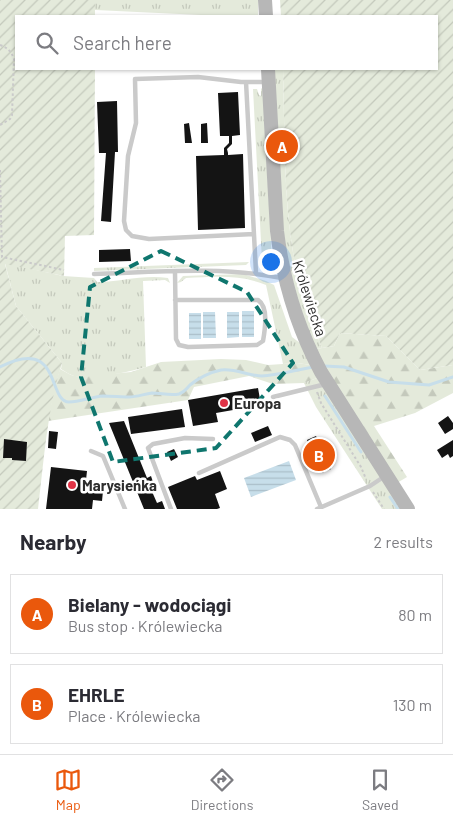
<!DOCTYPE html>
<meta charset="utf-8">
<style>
body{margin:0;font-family:Barlow,sans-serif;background:#f7f7f7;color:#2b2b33}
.you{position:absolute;left:270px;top:261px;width:18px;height:18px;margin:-12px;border:4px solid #fff;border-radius:50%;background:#1a73e8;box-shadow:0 0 0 8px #1a73e833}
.badge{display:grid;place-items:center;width:32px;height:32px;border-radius:50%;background:#ea580c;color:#fff;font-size:16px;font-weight:700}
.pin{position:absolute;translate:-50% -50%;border:2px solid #fff;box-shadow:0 1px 5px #0006}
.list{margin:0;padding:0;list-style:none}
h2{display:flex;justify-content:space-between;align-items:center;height:65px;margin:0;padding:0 20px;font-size:21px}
h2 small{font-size:16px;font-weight:400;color:#7c7c81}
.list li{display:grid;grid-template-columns:32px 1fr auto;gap:15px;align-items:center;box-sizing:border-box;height:80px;margin:0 10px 10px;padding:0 10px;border:1px solid #e1e1e2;border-radius:0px}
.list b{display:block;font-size:19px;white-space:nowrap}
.list p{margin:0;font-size:16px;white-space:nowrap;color:#7c7c81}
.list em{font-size:16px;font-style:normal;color:#7c7c81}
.icon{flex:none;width:28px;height:28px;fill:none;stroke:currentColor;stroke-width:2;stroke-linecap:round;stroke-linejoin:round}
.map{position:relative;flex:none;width:453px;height:509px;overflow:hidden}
.search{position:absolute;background:#fff;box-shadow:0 1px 4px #0004;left:15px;right:15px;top:15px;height:55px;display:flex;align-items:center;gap:12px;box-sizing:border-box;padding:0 18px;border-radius:0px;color:#7c7c81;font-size:19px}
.sheet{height:245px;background:#fff}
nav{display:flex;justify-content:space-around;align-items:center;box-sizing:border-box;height:70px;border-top:1px solid #e1e1e2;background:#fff;font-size:14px;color:#7c7c81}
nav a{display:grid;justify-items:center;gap:2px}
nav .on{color:#ea580c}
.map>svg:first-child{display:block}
.grass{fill:url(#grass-tufts)}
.forest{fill:url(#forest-firs)}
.garden{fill:url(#garden-furrows)}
.water{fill:url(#water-rules)}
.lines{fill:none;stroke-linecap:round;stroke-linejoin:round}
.stream{stroke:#c7deea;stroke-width:3}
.building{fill:#141414}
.path{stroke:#cacaca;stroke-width:2;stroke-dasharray:2.5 2.5;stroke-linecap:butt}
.service{stroke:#cacaca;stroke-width:4.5}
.secondary{stroke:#b7b7b7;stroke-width:14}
.marked{fill:none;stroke:#0f766e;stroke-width:4;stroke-dasharray:10 6;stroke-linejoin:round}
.poi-dot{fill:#e03346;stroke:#fff;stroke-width:2}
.labels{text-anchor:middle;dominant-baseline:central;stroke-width:5;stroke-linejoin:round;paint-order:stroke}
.street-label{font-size:15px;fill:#2d2d2d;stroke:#fff}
.poi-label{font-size:15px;font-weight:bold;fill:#2d2d2d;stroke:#fff;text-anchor:start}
</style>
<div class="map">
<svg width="453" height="509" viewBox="0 0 453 509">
<defs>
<pattern id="grass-tufts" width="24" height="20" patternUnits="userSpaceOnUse" patternTransform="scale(1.25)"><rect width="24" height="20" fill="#e4eadb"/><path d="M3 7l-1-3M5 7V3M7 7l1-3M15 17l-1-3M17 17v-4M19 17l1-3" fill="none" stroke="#c4c9bc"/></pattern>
<pattern id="forest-firs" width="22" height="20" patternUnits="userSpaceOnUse" patternTransform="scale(1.25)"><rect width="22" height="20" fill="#e4eadb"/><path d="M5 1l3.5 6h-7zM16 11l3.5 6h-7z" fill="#c4c9bc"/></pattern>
<pattern id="garden-furrows" width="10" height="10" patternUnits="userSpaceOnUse" patternTransform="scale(1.25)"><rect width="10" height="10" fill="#e4eadb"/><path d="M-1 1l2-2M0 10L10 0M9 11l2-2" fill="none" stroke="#c4c9bc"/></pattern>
<pattern id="water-rules" width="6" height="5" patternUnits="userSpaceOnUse" patternTransform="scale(1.25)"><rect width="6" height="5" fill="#c7deea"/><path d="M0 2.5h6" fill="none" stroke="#abbfc9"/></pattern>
</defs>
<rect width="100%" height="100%" fill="#fff"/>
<path class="grass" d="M95 0H258V16H222L95 10Z
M273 69H283C285 134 283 200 295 264 300 293 311 321 322 348L316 349 301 315 281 232Z
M261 88 263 90 272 261V266C269 269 266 270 262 269L259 261H262L253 89H257L259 95 261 96Z
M249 262 246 265 94 271V268Z
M5 263 63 276 94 278 97 282C120 282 144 274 168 278L170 283 165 280 143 281 146 367C129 372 96 379 79 377 72 376 67 373 61 369L62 363 16 306Z
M243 274 266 281 274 285 292 337 300 343 311 365 297 363 283 364 266 285C239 274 215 277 186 278L181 282 177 283 183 276Z
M317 378 402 509H382L316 407 304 383Z"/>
<path class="forest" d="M340 333 386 336 420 370 453 365V393L415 413 374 426 407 477 397 483 335 387 316 349 334 346Z
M221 359 246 360 268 365 297 363 311 365 317 378 304 383 273 384 249 376 194 387 188 400 48 421 55 385 60 369 71 375 80 377 131 372 161 362Z"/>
<path class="garden" d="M0 0H95V16H16V69H95L94 235 65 236 64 276 5 264 16 306 62 363C47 410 44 460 38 509H0Z
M280 0H453V365L420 370 386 336 340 333 334 346 322 348C311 321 300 293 295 264 283 200 285 134 283 69H437V16H281Z"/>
<path class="water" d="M242 311H254V337H242Z
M203 312H215L216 338H203Z
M227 312H239V337L227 338Z
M189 313H201V339H189Z
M289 461 296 480 251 497 244 478Z"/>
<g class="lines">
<path class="stream" d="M324 366 344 367 389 382 429 385 453 377
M0 367C62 335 47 402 69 402 80 402 91 397 103 396 112 396 121 397 129 397 137 397 144 394 152 393 161 393 170 396 179 394 185 392 186 389 190 385 198 378 211 372 221 370 235 368 249 376 262 376 279 375 298 369 315 367
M325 396 361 452
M390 497 398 509"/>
</g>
<path class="building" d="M238 92 240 135 232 136V144L227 149 228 153V155L243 154 245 228 198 230 196 156 224 155V148L229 143V136H220L218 93Z
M117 101 118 152H115L111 222 101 221 106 153H99L97 102Z
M189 123 192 143H185L184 124Z
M207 123 208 143H201V124Z
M130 249 131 261 99 262V250Z
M258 388 261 405 216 413 218 422 193 426 188 400Z
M182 409 185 427 131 434 128 417Z
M448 416 453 423V429L445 434 438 423Z
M124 421 147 478 151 476 154 485 150 487 157 503 162 501 165 509H144L109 423Z
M268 426 272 435 255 442 251 433Z
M49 431 58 432 56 449 48 448Z
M316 436 331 469 322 473 307 440Z
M4 439 27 442 26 461 12 460V458H3Z
M453 440V456L450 458 448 454 442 458 437 450Z
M174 449 178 457 171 461 167 452Z
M51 467 87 471 86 480 95 481 94 490 103 491 102 501 93 500 92 509H46Z
M220 471 227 489 215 494 220 508 217 509H177L168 487 195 476 197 480Z"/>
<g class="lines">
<path class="path" d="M0 45C8 48 11 51 14 59L12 115 10 119 0 125
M0 170 2 257 64 270
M317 392 321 403 361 467 366 479
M373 492 384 509"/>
<path class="service" d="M246 82 256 273
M254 234 149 239 132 236 126 230 124 221 128 156 136 123 135 79 198 77 241 82H267
M175 272 176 339 179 345 188 347 257 345 263 341C265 330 269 307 258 300H175
M94 274C156 272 221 266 282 278
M273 397 326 384
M91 451 103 456 125 509
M199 473 280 437 290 440 295 445 321 507
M171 509 148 448 153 444 185 438 213 439
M317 509 370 486 385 476"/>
<path class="secondary" d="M265 0 266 16
M268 69 277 231C283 281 298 329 321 372L408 509"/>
</g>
<path class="marked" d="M161 251 247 292 293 363 216 448 113 462 81 377 90 287Z"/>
<g class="poi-dot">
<circle cx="224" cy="403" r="5"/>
<circle cx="72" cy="485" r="5"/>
</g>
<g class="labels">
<g class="street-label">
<text transform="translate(310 298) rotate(72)">Królewiecka</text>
</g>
<g class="poi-label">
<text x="234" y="403">Europa</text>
<text x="82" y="485">Marysieńka</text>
</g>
</g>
</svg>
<div class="you"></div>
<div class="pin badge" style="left:282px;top:146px">A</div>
<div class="pin badge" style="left:319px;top:455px">B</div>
<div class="search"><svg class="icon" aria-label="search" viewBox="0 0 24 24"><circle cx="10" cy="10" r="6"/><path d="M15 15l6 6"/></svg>Search here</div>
</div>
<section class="sheet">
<h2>Nearby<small>2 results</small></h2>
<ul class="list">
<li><span class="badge">A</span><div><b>Bielany - wodociągi</b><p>Bus stop · Królewiecka</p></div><em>80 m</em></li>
<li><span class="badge">B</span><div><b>EHRLE</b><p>Place · Królewiecka</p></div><em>130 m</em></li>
</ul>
</section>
<nav>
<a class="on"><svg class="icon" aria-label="map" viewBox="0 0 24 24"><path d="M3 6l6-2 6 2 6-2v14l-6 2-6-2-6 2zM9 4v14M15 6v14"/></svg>Map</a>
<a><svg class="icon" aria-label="directions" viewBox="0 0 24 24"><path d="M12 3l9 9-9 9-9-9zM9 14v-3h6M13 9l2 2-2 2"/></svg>Directions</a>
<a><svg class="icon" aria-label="saved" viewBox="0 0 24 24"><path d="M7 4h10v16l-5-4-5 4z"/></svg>Saved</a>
</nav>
